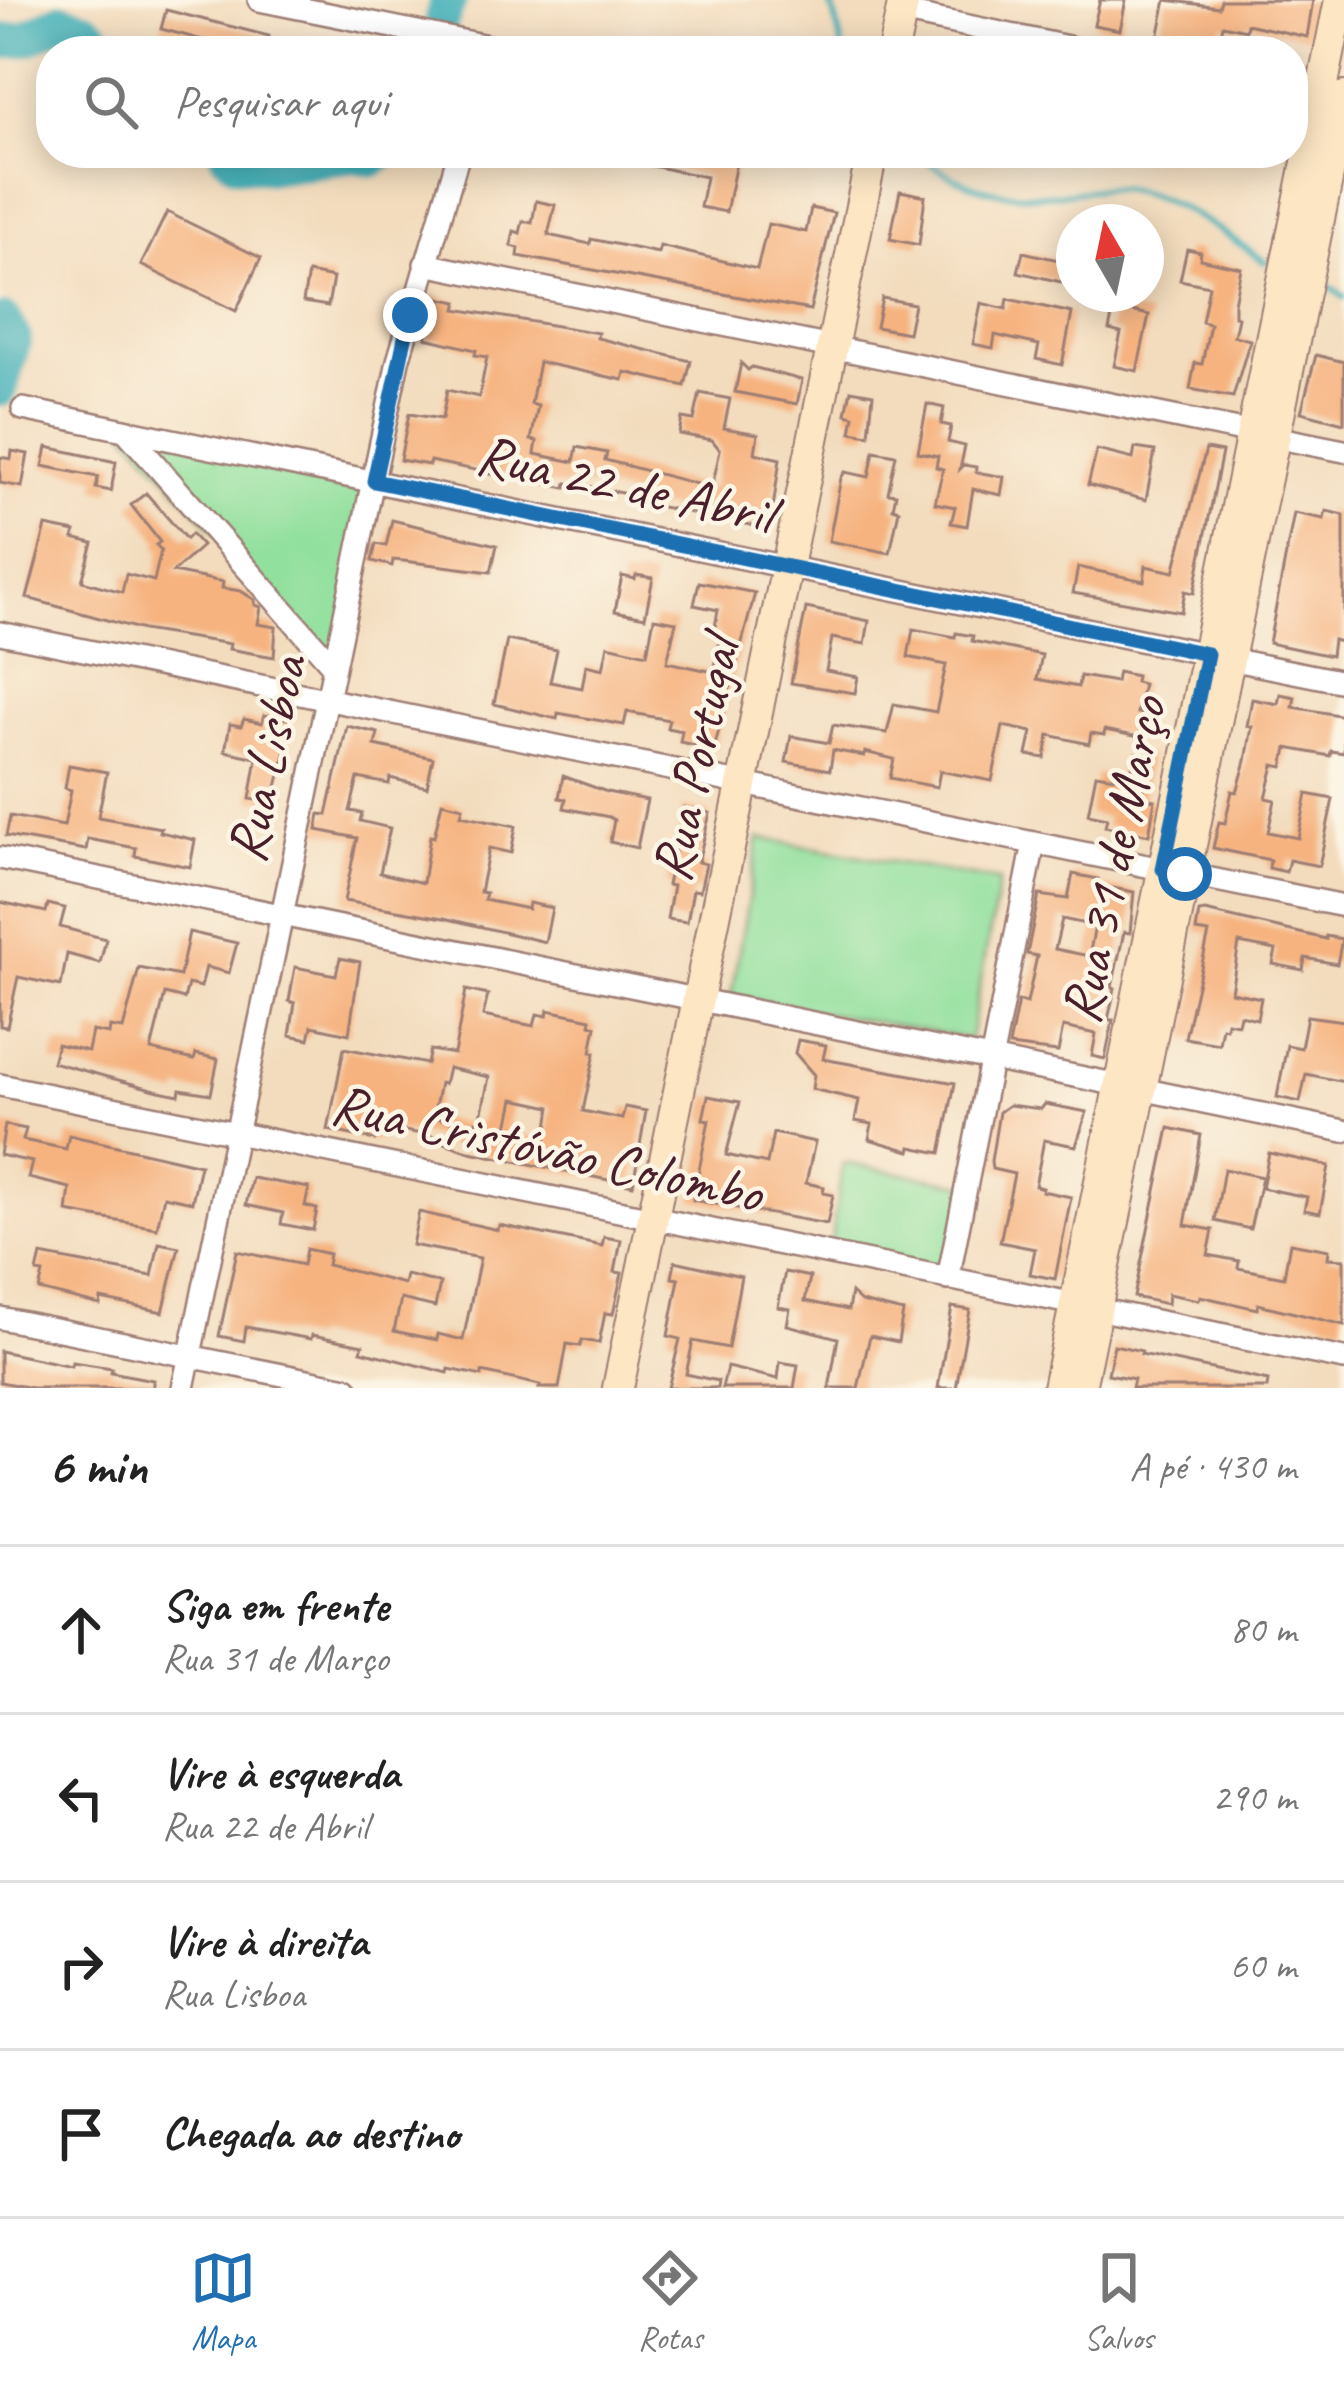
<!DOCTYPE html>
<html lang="pt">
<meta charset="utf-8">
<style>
body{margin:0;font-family:Caveat,sans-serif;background:#f6f6f6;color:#222}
.compass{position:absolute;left:1056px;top:204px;width:108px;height:108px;border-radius:50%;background:#fff;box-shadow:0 6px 30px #0003;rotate:351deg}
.stop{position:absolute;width:36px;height:36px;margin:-27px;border:9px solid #1f6fb2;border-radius:50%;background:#fff}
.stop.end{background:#1f6fb2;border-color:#fff;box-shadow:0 3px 12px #0008}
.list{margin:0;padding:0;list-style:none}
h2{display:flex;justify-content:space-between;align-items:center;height:156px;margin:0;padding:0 48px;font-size:51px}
h2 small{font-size:39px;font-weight:400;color:#767676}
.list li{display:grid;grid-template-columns:78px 1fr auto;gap:36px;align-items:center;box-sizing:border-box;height:168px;padding:0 48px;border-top:3px solid #e0e0e0}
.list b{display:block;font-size:45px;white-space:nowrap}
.list p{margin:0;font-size:39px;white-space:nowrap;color:#767676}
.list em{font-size:39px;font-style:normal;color:#767676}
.icon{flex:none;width:66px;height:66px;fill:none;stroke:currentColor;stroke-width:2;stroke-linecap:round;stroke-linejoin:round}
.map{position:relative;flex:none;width:1344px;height:1388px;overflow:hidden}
.search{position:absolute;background:#fff;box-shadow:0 6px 30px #0003;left:36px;right:36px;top:36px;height:132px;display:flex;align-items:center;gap:30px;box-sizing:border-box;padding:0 42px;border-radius:48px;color:#767676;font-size:45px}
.sheet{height:828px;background:#fff}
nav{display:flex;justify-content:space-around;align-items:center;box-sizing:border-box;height:168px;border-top:3px solid #e0e0e0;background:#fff;font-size:33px;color:#767676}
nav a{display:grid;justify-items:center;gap:6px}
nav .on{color:#1f6fb2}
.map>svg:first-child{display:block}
.green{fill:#92e09e;stroke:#6e8064;stroke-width:3}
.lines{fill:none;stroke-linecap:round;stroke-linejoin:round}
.stream{stroke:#3fafb8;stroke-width:6}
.river{stroke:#3fafb8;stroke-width:36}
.building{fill:#f6b380;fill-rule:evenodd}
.street-casing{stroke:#9e7e74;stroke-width:26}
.secondary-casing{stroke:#9e7e74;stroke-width:34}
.street{stroke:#fff;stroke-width:21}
.secondary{stroke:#fce6c4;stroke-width:30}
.route{stroke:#1f6fb2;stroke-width:15}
.labels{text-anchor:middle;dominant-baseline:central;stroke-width:9;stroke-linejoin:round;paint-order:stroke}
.street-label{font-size:57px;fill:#4a1f2b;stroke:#fcf5e5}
</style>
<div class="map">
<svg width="1344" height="1388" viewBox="0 0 1344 1388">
<rect width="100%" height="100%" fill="#fcf5e5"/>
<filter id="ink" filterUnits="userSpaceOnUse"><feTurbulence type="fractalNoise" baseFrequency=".00833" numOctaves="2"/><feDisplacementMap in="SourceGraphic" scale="24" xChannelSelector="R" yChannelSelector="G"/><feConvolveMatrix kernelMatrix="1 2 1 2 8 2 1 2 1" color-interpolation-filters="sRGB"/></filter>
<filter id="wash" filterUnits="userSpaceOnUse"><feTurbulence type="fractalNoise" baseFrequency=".004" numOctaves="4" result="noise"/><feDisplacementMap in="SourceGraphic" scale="48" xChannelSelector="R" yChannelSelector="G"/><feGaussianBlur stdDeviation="2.7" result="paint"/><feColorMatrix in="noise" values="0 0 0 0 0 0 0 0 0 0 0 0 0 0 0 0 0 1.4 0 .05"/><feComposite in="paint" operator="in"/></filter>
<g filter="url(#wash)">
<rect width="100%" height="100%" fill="#f3dcbd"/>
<path class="green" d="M125 430 374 481 334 667Z
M759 838 999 881 970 1039 731 996Z
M843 1163 967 1185 948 1279 829 1254Z"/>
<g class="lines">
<path class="stream" d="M827 0 834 12 843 51
M918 153C957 188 1006 199 1058 194 1076 193 1096 188 1114 188 1163 189 1227 234 1265 262
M1330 286 1344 297"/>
<path class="river" d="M442 18 449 0
M0 42 27 38 61 20 85 28 110 51
M227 153 237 162 271 166 356 155 373 159 381 153
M0 322 5 321 14 339 0 389"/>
</g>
<g id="blocks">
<path class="building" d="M1100 0H1126L1120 30 1094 25Z
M1166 0 1219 7 1221 0H1313L1307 37 1247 24 1246 30 1223 25 1218 48 1158 38Z
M166 10 269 36 266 51H244L161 29Z
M625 153H738L726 212 700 207 706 177 624 160Z
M900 191 925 196 919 245 890 239Z
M536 201 555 205 548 235 590 244 591 239 658 253 660 246 757 269 768 224 806 232 811 208 834 213 810 310 518 256 519 248 511 246 514 231 520 233 523 221 532 223Z
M167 212 261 258 236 311 141 265Z
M1187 249 1201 252 1200 259 1241 268 1234 303V316L1238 317 1234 336 1250 340 1233 397 1190 389 1195 363 1202 364 1210 324 1202 322 1209 286 1180 280Z
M1023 252 1058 260 1059 253 1074 256V285L1018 272Z
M308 273 333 278 328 306 303 302Z
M433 297 458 302 456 309 598 333 597 338 691 361 685 386 625 372 623 380 539 362 531 404 538 406 531 440 537 441 535 454 574 462 577 447 607 453 605 460 712 488 720 450 712 440 679 434 682 418 694 420 700 393 730 399 724 428 758 434 755 453 780 459 770 529 637 502 639 497 600 488 567 483 566 488 430 461 429 465 400 460 409 414 442 419 447 390 479 397 487 357 475 355 476 350 426 338Z
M882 298 914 304 908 333 876 327Z
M1008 299 1072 313 1062 365 1036 359 1039 345 995 335 993 348 973 344 981 303 1006 309Z
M1114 307 1149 315 1137 371 1114 366 1121 333 1109 330Z
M1316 355 1344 362V423L1301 412Z
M741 363 748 370 752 367 802 380 797 404 735 392Z
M851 390 873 394 869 435 851 432 854 416 846 414Z
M927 404 944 408 941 424 951 426 948 442 965 446 960 469 964 465 976 467V472L1004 477 1001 495 973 489 967 526 951 523 955 507 935 503 943 469 936 467 938 456 918 452Z
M47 447 116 462 111 491 96 488 98 477 43 466Z
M1135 448 1155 451 1146 500 1088 485 1097 450 1133 459Z
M1206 449 1222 452 1194 593 1185 591 1181 612 1073 593 1078 567 1144 581 1146 566 1174 572Z
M12 451 28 454 22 487 0 483V457L11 459Z
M874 451 896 455 888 493 896 494 893 508 899 510 890 553 829 541 841 478 845 472 869 477Z
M146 493 186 539 191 534 202 546 173 572 223 582 222 588 241 591 255 600V605L261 607 258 624 276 627 274 657 229 649 230 644 143 630 27 598 46 526 75 532 73 538 93 543 82 581 122 592 126 574 154 581 161 550 156 545 160 542 131 505Z
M1326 511 1344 515V643L1333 640 1331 656 1269 643 1294 513 1324 519Z
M392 520 497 545 491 572 404 561 393 560 392 566 372 561 376 544 386 546Z
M636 575 653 578 645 617 615 611 622 576 635 579Z
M699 582 755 593 714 749 680 742 682 731 667 728 669 720 627 712 624 725 558 713 557 719 494 704 507 640 557 650 550 682 582 688 586 665 603 669 608 645 647 654 654 618 676 622 667 662 714 672 721 634 714 633 718 610 694 605Z
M806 608 869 621 865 644 832 638 826 671 858 677 855 693 791 683Z
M913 629 955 637 956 633 973 636 972 641 1042 655 1037 679 1078 687 1080 676 1116 682 1118 672 1136 676 1135 682 1143 684 1137 713 1144 714 1139 737 1105 730 1104 735 1091 733 1089 744 1049 735 1045 758 1027 755 1032 732 1003 726 992 781 940 771 937 787 890 778 894 759 865 752 864 756 833 750 830 770 786 762 791 736 829 743 833 725 887 733 894 704 936 712 946 665 908 657Z
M1280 694 1295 697 1293 707 1344 716V753L1331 751 1330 756 1287 748 1283 767 1274 765 1266 798 1275 800 1268 832 1298 838 1307 794 1333 799 1319 866 1289 860 1286 872 1269 868 1270 860 1213 848 1219 822 1225 823 1232 791 1237 792 1246 761 1252 727 1247 726 1252 699 1278 704Z
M264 715 288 719 292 726 273 803 250 799 257 758 225 751 230 724 241 726 244 719 262 723Z
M347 726 378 733 375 745 433 758 427 787 390 778 389 784 358 778 350 811 362 813 360 821 390 828 380 873 423 883 430 836 434 837 442 802 463 807 461 815 516 826 511 853 489 848 480 892 486 893 484 900 528 909 529 903 552 908 545 942 444 918 344 901 357 838 317 830 320 814 327 815Z
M1136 753 1150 756 1142 798 1155 800 1149 835 1105 826 1107 818 1088 814 1096 774 1120 778 1122 767 1132 769Z
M69 765 107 772 98 817 161 828 160 832 195 840 190 867 135 856 136 848 88 839 86 850 6 836 10 816 64 826 71 790 65 788Z
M563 776 607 792 647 800 637 848 610 842 614 820 609 817 564 808 566 799 559 798Z
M684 807 710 813 698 862 706 864 700 891 693 890 687 922 667 919 673 886 667 885Z
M1073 874 1098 879 1097 885 1134 892 1130 933 1124 932 1112 987 1115 988 1108 1020H1113L1105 1059 1092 1056 1096 1034 1063 1027 1058 1052 1009 1046 1018 1001 1027 1003 1037 956 1027 954 1039 895 1068 899ZM1062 919 1095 926 1089 956 1055 949Z
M0 902 46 912 48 904 65 908 60 927 106 939 100 963 67 954 61 986 18 977 7 1027 0 1026Z
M1205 911 1326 939V936L1342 939 1337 964 1305 958 1303 970 1273 964 1276 950 1239 943 1231 992 1261 998 1257 1019 1240 1015 1238 1024 1227 1022 1226 1028 1222 1027 1219 1044 1185 1038 1209 933 1196 931 1199 912Z
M189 932 237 943 229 973 206 967 201 987 188 984 184 999 165 994 151 1050 194 1060 196 1054 218 1059 211 1094 180 1089 179 1095 159 1091 52 1062 57 1044 88 1051 92 1031 109 1034 110 1027 123 1029 139 968 180 976Z
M340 958 360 962 349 1034 312 1026 309 1039 290 1035 295 1003 289 1001 295 967 336 975Z
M466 990 488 995 483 1016 534 1026 537 1014 547 1016 548 1010 591 1019 590 1024 596 1026 591 1052 595 1053 583 1111 622 1119 625 1107 646 1111 633 1185 470 1152 442 1142 443 1138 394 1129 378 1128 375 1140 328 1130 344 1048 427 1064 430 1050 454 1054ZM448 1068 489 1077 480 1122 476 1121 475 1126 433 1117 440 1083 444 1084ZM514 1099 551 1107 546 1140 507 1132Z
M1307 1016 1344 1021V1082L1306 1074 1300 1102 1277 1097 1287 1045 1301 1048Z
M798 1040 826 1045 823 1059 955 1083 941 1153 911 1147 910 1151 869 1139 872 1124 855 1121 859 1100 812 1089 814 1075 795 1053Z
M708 1096 740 1102 726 1155 767 1164 773 1133 815 1142 806 1183 824 1187 823 1193 833 1195 827 1224 693 1200 709 1120 703 1119Z
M1045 1104 1087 1112 1076 1146 1044 1140 1035 1186 1043 1188 1042 1191 1071 1197 1055 1279 1030 1274 1035 1249 1000 1242 1014 1174 992 1169 991 1161 999 1112 1009 1105 1041 1109Z
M5 1125 26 1129 23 1140 66 1149 69 1135 200 1165 192 1202 164 1196 157 1228 67 1212 70 1188 28 1178 32 1162 0 1155Z
M1169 1128 1201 1135 1185 1225 1213 1230 1208 1255 1239 1261 1238 1268 1284 1277 1290 1243 1329 1250 1328 1258 1344 1259V1325L1258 1304 1257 1309 1200 1296 1199 1300 1168 1294 1167 1304 1134 1297Z
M1269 1153 1329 1166 1320 1213 1304 1210 1307 1197 1262 1188Z
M1224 1169 1262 1177 1250 1229 1215 1221Z
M252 1178 309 1188 305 1206 317 1209 313 1230 281 1224 283 1213 246 1205Z
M419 1212 498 1230 499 1225 602 1246 604 1237 621 1240 615 1272 622 1273 613 1314 605 1313 599 1343 582 1340 580 1346 567 1344 559 1388H539L540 1385 482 1372V1376L449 1369 448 1373 361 1351 363 1345 312 1335 311 1339 246 1327 244 1341 219 1336 237 1251 303 1265 306 1249 329 1254 327 1265 404 1284 406 1275 440 1283 435 1307 401 1299 394 1331 437 1340 438 1334 463 1340 480 1258 412 1245Z
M159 1243 179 1247 163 1312 101 1299 100 1305 39 1290 43 1273 37 1272 41 1255 152 1276Z
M675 1261 741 1276 728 1348 693 1341 686 1374 718 1381 717 1388H668L680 1339 668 1336 679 1279 672 1278Z
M785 1272 810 1277 805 1301 848 1310 851 1293 861 1302 903 1312 898 1342 870 1336 858 1388H829L838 1338 787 1325 790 1309 778 1307Z
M952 1307 970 1310 956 1388H938Z
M1114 1345 1142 1351 1141 1354 1268 1381 1267 1388H1132L1134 1379 1108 1374Z
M0 1351 71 1366 72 1362 112 1368 111 1372 153 1380V1388H32L0 1382Z
M780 1362 798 1365 794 1388H722L727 1367 778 1379Z"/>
</g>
</g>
<g filter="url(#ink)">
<use href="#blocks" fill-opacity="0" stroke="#9e7e74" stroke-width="3"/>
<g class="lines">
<defs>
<path id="street" d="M259 0 512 51
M901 12 1087 51
M1293 94 1332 102
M425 264 1252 433
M23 409 1207 654
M125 430 334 667
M1274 437 1344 451
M0 633 1344 906
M1229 659 1344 682
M0 858 1119 1085
M0 1085 1075 1304
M1141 1089 1344 1131
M948 1279 1034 843
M1096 1309 1344 1359
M0 1318 347 1388
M183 1388 398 361 459 153"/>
<path id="secondary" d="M893 51 904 0
M618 1388 872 153
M1058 1388 1340 0
M1080 1388 1344 97"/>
</defs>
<use href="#street" class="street-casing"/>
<use href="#secondary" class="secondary-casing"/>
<use href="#street" class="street"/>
<use href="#secondary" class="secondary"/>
</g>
</g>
<g class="lines" filter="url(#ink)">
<path class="route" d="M410 315 374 481 1207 654 1163 869 1185 874"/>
</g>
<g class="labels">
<g class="street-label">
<text transform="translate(625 484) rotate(12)">Rua 22 de Abril</text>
<text transform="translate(266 759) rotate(-78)">Rua Lisboa</text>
<text transform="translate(695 760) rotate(-78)">Rua Portugal</text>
<text transform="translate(1113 860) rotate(-78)">Rua 31 de Março</text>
<text transform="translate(547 1148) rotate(12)">Rua Cristóvão Colombo</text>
</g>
</g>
</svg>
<svg class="compass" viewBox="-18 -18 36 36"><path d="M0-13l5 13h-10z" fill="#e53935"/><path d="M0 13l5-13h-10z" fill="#767676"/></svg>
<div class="stop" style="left:1185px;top:874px"></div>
<div class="stop end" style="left:410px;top:315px"></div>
<div class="search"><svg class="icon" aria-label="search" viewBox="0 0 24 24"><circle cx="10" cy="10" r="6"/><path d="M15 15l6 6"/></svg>Pesquisar aqui</div>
</div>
<section class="sheet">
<h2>6 min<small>A pé · 430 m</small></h2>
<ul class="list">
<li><svg class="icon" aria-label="ahead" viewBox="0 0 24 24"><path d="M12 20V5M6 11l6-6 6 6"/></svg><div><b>Siga em frente</b><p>Rua 31 de Março</p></div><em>80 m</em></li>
<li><svg class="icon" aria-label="left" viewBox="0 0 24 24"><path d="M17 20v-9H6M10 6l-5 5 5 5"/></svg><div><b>Vire à esquerda</b><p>Rua 22 de Abril</p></div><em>290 m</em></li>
<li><svg class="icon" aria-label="right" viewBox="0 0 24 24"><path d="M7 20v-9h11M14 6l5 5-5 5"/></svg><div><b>Vire à direita</b><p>Rua Lisboa</p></div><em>60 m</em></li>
<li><svg class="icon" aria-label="arrive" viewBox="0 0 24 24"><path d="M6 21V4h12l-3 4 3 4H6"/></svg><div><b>Chegada ao destino</b></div></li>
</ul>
</section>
<nav>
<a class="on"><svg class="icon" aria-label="map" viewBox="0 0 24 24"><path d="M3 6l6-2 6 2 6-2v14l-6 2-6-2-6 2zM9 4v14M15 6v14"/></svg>Mapa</a>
<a><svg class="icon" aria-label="directions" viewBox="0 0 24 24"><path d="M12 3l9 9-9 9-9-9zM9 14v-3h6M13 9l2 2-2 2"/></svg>Rotas</a>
<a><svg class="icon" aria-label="saved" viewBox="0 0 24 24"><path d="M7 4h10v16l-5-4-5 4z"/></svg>Salvos</a>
</nav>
